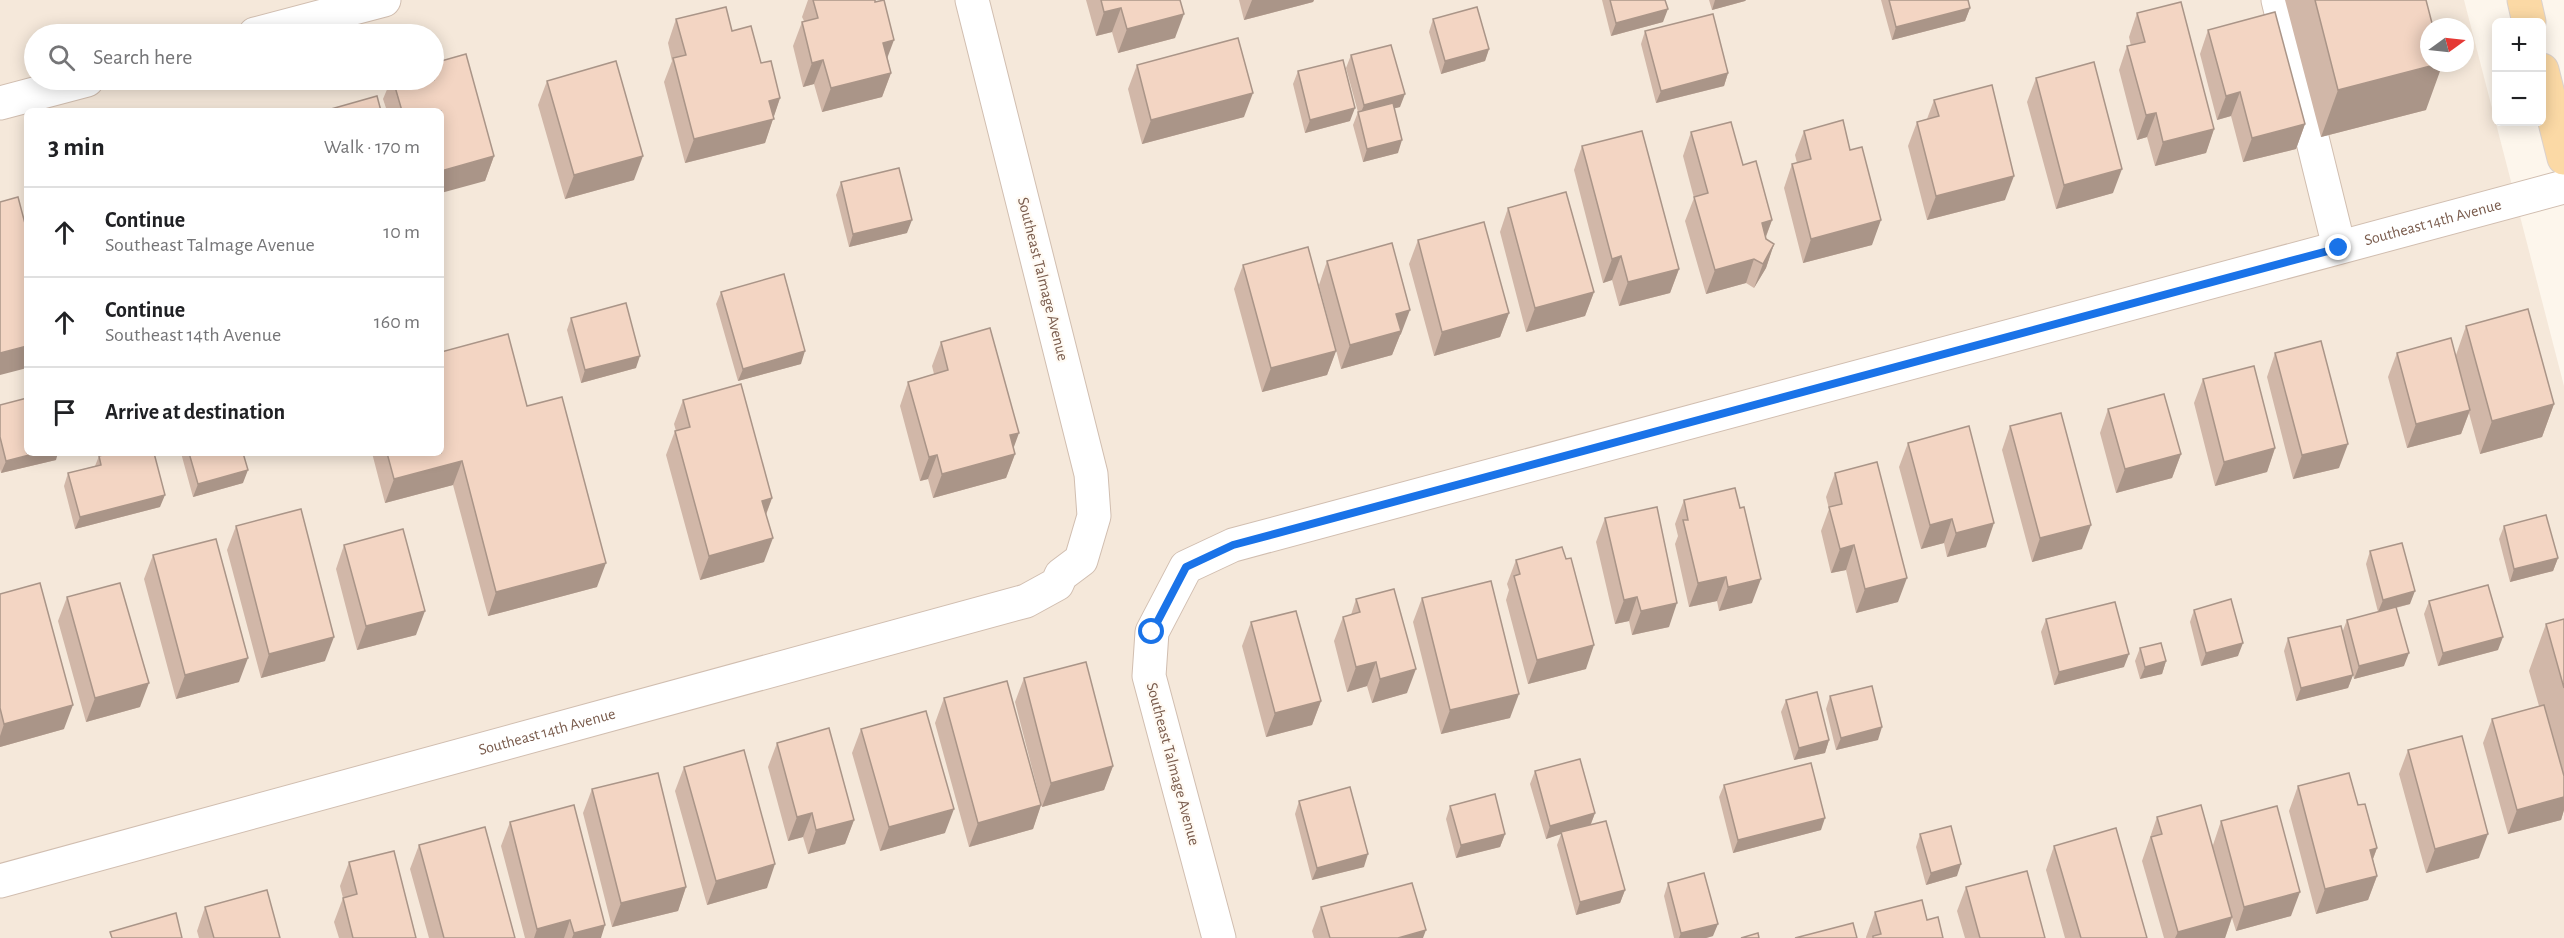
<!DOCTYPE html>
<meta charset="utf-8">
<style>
body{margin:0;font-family:"Alegreya Sans",sans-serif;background:#f6f6f6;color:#202124}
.controls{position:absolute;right:18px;top:18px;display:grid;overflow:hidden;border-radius:9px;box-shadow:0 3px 15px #0003}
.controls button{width:54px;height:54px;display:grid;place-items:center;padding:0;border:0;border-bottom:2px solid #e0e0e0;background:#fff;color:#202124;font:30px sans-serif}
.compass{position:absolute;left:2420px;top:18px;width:54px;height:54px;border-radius:50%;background:#fff;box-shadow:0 3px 15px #0003;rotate:75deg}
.stop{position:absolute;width:18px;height:18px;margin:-14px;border:4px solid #1a73e8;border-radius:50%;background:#fff}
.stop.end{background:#1a73e8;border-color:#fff;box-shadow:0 2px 6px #0008}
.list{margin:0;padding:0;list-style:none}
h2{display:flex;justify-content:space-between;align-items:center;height:78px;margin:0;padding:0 24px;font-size:26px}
h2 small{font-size:20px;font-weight:400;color:#757577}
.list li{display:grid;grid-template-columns:39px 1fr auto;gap:18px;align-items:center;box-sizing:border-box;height:90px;padding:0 24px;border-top:2px solid #e0e0e0}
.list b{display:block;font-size:22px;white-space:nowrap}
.list p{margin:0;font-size:20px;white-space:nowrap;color:#757577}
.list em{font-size:20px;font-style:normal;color:#757577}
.icon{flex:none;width:33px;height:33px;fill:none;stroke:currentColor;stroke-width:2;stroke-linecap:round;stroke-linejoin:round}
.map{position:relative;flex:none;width:2564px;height:938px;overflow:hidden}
.search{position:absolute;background:#fff;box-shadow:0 3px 15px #0003;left:24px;top:24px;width:420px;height:66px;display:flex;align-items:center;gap:15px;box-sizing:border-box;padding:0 21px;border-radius:33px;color:#757577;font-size:22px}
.panel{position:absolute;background:#fff;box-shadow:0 3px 15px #0003;left:24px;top:108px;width:420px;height:348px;border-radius:9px}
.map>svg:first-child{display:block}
.residential{fill:#f5e8da;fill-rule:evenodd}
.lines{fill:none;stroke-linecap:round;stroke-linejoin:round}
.minor-casing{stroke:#d1beb0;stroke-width:35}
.major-casing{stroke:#dad1cd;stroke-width:35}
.minor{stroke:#fff;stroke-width:33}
.major{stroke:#fbd9a5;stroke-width:33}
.wall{fill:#d1b7a8}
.shaded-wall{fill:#aa9588}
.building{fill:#f3d5c3;stroke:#aa9588;stroke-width:1.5}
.route{stroke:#1a73e8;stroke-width:8}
.labels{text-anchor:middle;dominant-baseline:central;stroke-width:4.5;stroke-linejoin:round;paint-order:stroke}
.street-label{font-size:16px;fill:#7a5c4d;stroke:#fffaf3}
</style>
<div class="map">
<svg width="2564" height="938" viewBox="0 0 2564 938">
<rect width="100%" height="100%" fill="#fdf6ec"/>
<path class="residential" d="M0 0H2464L2564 386V938H0ZM2429 27H2465V63H2429ZM34 34H434V80H34ZM27 111H441V453H27Z"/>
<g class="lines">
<defs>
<g id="minor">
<path d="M2278 0 2339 247"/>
<path d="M255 34 384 0"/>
<path d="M0 103 87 80"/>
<path id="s1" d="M0 881 1026 601 1057 584 1061 575 1081 560 1094 516 1091 474 972 0"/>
<path id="s2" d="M1219 938 1149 676 1152 632 1186 567 1233 545 2564 187"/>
</g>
<path id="major" d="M2524 0 2529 22
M2542 70 2564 158"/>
</defs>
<use href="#minor" class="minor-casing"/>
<use href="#major" class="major-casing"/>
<use href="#minor" class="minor"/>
<use href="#major" class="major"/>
</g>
<path class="wall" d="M808 0H875L891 73 882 97 822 112 814 84 803 87 793 46 802 22 804 21 802 17Z
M1086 0H1180L1175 38 1118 53 1112 32 1096 36Z
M1239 0H1314L1313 2 1244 20Z
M1602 0H1665L1663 22 1611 36Z
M1709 0H1746L1745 1 1712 10Z
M1881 0H1968L1970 8 1965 21 1892 40Z
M2285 0H2426V110L2321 137Z
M2137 13 2214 129 2206 153 2155 166 2147 137 2137 140 2119 70 2127 46H2131L2129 37Z
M676 19 761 63 780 98 765 143 685 163 664 82 672 61 668 43Z
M1433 19 1489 49 1485 61 1441 74 1429 32Z
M2208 30 2305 124 2296 149 2243 162 2231 116 2217 120 2200 54Z
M1645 31 1728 73 1724 86 1656 103 1641 44Z
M1351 55 1400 107 1394 108 1398 153 1363 162 1353 125 1358 112 1346 68Z
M1137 65 1244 117 1142 144 1128 89Z
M1298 71 1350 121 1305 133 1293 84Z
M2036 78 2113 193 2056 209 2027 102Z
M391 80H434L494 156 485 181 441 111H387L383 99Z
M547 81 634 180 565 199 538 105Z
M1934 100 2005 200 1927 220 1908 146 1917 122 1927 119Z
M1804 131 1872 245 1803 263 1784 188 1792 164 1797 163 1795 155Z
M1691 132 1743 165 1772 220 1766 237V239L1774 244 1766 268 1754 288 1746 283 1706 294 1685 221 1694 198 1683 156Z
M1582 146 1679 269 1670 293 1619 306 1612 280 1603 283 1574 170Z
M841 182 907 233 849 247 836 195Z
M1508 208 1594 292 1585 316 1526 332 1500 232Z
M1418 240 1509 313 1500 337 1434 356 1409 264Z
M1327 261 1401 334 1400 335 1392 355 1341 369 1319 285Z
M1243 265 1336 351 1327 375 1262 392 1234 289Z
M721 292 801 364 738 381 716 304Z
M571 318 636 368 581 383 567 330Z
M2466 326 2554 404 2542 437 2480 454 2469 413 2461 434 2407 448 2388 377 2397 353 2456 355Z
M941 342 1013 448 1015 454 1006 478 933 498 928 479 920 481 900 406 908 382 934 374 932 366Z
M2275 353 2339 468 2293 479 2267 377Z
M2203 379 2275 448 2267 472 2215 486 2194 403Z
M683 400 772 498 766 515 764 562 700 580 666 455 675 431H676L674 424Z
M0 405 56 460 1 473 0 469V470Z
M527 406 597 587 488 616 453 485 385 503 372 453H441Z
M2108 409 2181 454 2172 478 2116 493 2100 433Z
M2010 426 2082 549 2032 562 2002 450Z
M1908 443 1986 547 1947 557 1944 543 1921 549 1899 467Z
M181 453H243V483L193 497Z
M99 456 160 507 75 529 64 486 68 473 95 466Z
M1835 473 1898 602 1856 613 1846 570 1831 573 1821 531 1829 509 1826 497Z
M1684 500 1752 603 1719 611 1717 601 1689 607 1675 544 1678 536 1675 524Z
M1605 518 1669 627 1632 635 1629 621 1615 624 1596 542Z
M236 526 325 661 261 678 227 550Z
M2504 526 2558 558 2553 571 2510 582 2499 539Z
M344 545 416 635 357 650 336 569Z
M2370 551 2410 604 2396 608 2404 666 2354 679 2346 647 2353 675 2348 688 2296 701 2284 651 2288 638 2342 633 2347 620 2378 612 2366 564Z
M153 555 239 682 176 699 144 579Z
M1516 560 1586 669 1528 684 1506 600 1509 590 1507 584Z
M0 594 64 729 0 747Z
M67 597 140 707 86 722 58 621Z
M1422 598 1510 718 1441 734 1413 622Z
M1356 599 1407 693 1372 703 1367 686 1347 692 1334 641 1343 617 1351 615Z
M2429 601 2498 650 2438 666 2424 614Z
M2194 610 2238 656 2201 666 2190 622Z
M2046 619 2124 667 2054 685 2041 632Z
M2564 619V810L2561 820 2508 834 2483 743 2492 719 2539 706 2529 671 2546 624Z
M1251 622 1321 701 1312 725 1266 737 1242 646Z
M2140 648 2166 661 2162 674 2140 679 2135 661Z
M1024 678 1113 766 1104 790 1042 807 1015 702Z
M1830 696 1878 740 1836 750 1826 709Z
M944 698 1041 805 1033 829 969 847 935 723Z
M1786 700 1829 740 1825 753 1794 760 1781 712Z
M861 729 945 833 880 851 852 753Z
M777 743 854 820 845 844 808 854 803 837 788 841 768 767Z
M2408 750 2479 858 2426 873 2399 774Z
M684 767 767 888 707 905 675 791Z
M1535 771 1595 813 1591 824 1625 890 1620 903 1576 915 1557 845 1561 834 1546 839 1530 784Z
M1724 785 1821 830 1733 853 1719 797Z
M2298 786 2358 805 2377 848 2373 859 2377 876 2368 900 2316 914 2289 811Z
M592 789 686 887 678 911 612 927 583 813Z
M1299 801 1364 867 1312 880 1295 814Z
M1450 806 1505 834 1500 847 1456 858 1446 819Z
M2157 817 2213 845 2221 821 2291 916 2236 931 2232 918 2225 938H2164L2142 861Z
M510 822 601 938H525L501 846Z
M1920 834 1957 876 1926 885 1916 847Z
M419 845 515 938H429L410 869Z
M2054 846 2147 938H2065L2046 870Z
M349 862 416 938H339L334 922 343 898 340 886Z
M1668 883 1713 936 1706 938H1674L1664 896Z
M1966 887 2045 938H1965L1957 911Z
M205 907 280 938H199L197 931Z
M1321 907 1423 938H1314L1312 931Z
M1875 912 1927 920 1943 938H1866V937Z"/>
<path class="shaded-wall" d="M1252 0H1314L1313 2 1244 20Z
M1715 0H1746L1745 1 1712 10Z
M1121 8 1112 32 1096 36 1104 12Z
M1970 8 1965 21 1892 40 1896 27Z
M1668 9 1663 22 1611 36 1616 23Z
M1184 14 1175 38 1118 53 1127 29Z
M894 40 885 64 883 43Z
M1489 49 1485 61 1441 74 1445 61Z
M823 60 814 84 803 87 812 63Z
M2443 63 2426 110 2321 137 2338 90Z
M891 73 882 97 822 112 831 88Z
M1728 73 1724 86 1656 103 1661 91Z
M2240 92 2231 116 2217 120 2226 96Z
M1253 93 1244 117 1142 144 1151 120Z
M1405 94 1400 107 1359 117 1364 105Z
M780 98 765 143 685 163 694 139 769 101Z
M1355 108 1350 121 1305 133 1310 120Z
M2156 113 2147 137 2137 140 2146 115Z
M2305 124 2296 149 2243 162 2252 138Z
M2214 129 2206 153 2155 166 2163 142Z
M1402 140 1398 153 1363 162 1367 149Z
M494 156 485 181 441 193V171Z
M643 156 634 180 565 199 574 175Z
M2122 169 2113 193 2056 209 2064 185Z
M2014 176 2005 200 1927 220 1936 196Z
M912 220 907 233 849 247 853 234Z
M1772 220 1763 244 1762 223Z
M1881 220 1872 245 1803 263 1811 239Z
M1774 244 1766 268 1754 288 1763 264Z
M1621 256 1612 280 1603 283 1612 259Z
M1754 259 1746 283 1706 294 1715 270Z
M1679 269 1670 293 1619 306 1628 282Z
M1594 292 1585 316 1526 332 1535 308Z
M1410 310 1401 334 1400 335 1392 355 1341 369 1350 345 1396 314Z
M1509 313 1500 337 1434 356 1442 332Z
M27 346V368L0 375V353Z
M805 351 801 364 738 381 743 369Z
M1336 351 1327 375 1262 392 1271 368Z
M640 356 636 368 581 383 585 370Z
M2554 404 2542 437 2480 454 2492 421Z
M2470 410 2461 434 2407 448 2416 424Z
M1019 433 1011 455 1015 454 1006 478 933 498 942 474 1010 435Z
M2348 444 2339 468 2293 479 2302 455Z
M2275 448 2267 472 2215 486 2224 462Z
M37 453H58L56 460 1 473 6 461Z
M2181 454 2172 478 2116 493 2125 469Z
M937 455 928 479 920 481 929 457Z
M462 461 453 485 385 503 394 479Z
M248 470 243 483 193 497 198 484Z
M165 495 160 507 75 529 80 517Z
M772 498 763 522 762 501Z
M1952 519 1944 543 1921 549 1930 525Z
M1994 523 1986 547 1947 557 1956 533Z
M2091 525 2082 549 2032 562 2040 538Z
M773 538 764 562 700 580 709 556Z
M1854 545 1846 570 1831 573 1840 549Z
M2558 558 2553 571 2510 582 2514 569Z
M606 563 597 587 488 616 496 592Z
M1726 577 1717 601 1689 607 1698 583Z
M1907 578 1898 602 1856 613 1865 589Z
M1761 579 1752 603 1719 611 1728 587Z
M2415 591 2410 604 2378 612 2383 600Z
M1637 597 1629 621 1615 624 1624 600Z
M1677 603 1669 627 1632 635 1641 611Z
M425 611 416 635 357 650 366 626Z
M334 637 325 661 261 678 269 654Z
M2503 637 2498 650 2438 666 2443 653Z
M2243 643 2238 656 2201 666 2206 653Z
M1594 645 1586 669 1528 684 1537 660Z
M2409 653 2404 666 2354 679 2359 666Z
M2129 654 2124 667 2054 685 2059 672Z
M248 658 239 682 176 699 185 675Z
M2166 661 2162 674 2140 679 2145 667Z
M1376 662 1367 686 1347 692 1356 667Z
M1416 669 1407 693 1372 703 1380 679Z
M2353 675 2348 688 2296 701 2301 688Z
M149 683 140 707 86 722 95 698Z
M1519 694 1510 718 1441 734 1450 710Z
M1321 701 1312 725 1266 737 1275 713Z
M73 705 64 729 0 747V736L4 724Z
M1882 727 1878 740 1836 750 1841 738Z
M1829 740 1825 753 1794 760 1799 748Z
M1113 766 1104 790 1042 807 1051 783Z
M2564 797V810L2561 820 2508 834 2517 810Z
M1041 805 1033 829 969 847 978 823Z
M954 809 945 833 880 851 889 827Z
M812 813 803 837 788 841 797 817Z
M1595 813 1590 826 1561 832V834L1546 839 1550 826Z
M1825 818 1821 830 1733 853 1738 840Z
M854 820 845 844 808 854 816 830Z
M1505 834 1500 847 1456 858 1461 845Z
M2488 834 2479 858 2426 873 2435 849Z
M2377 848 2368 872 2370 850Z
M1368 854 1364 867 1312 880 1317 868Z
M775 864 767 888 707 905 716 881Z
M1961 864 1957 876 1926 885 1931 873Z
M2377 876 2368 900 2316 914 2325 889Z
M686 887 678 911 612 927 621 903Z
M1625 890 1620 903 1576 915 1580 902Z
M2300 892 2291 916 2236 931 2244 907Z
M2232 917 2225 938H2175L2178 932Z
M570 920 564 938H534L537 929Z
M1718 924 1713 936 1706 938H1679L1681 933Z
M605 925 601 938H572L574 933Z
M1426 930 1423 938H1398Z"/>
<path class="building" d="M813 0H875V2L884 0 894 40 883 43 891 73 831 88 823 60 812 63 802 22 818 18Z
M1101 0H1180L1184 14 1127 29 1121 8 1104 12Z
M1610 0H1665L1668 9 1616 23Z
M1889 0H1968L1970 8 1896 27Z
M2315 0H2426L2433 27H2429V63H2442L2338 90Z
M2181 2 2214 129 2163 142 2156 113 2146 115 2127 46 2145 42 2137 13Z
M726 7 732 31 751 26 761 63 771 61 780 98 769 101 774 119 694 139 673 58 686 55 676 19Z
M1477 7 1489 49 1445 61 1433 19Z
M2275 12 2305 124 2252 138 2240 92 2226 96 2208 30Z
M1713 14 1728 73 1661 91 1645 31Z
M1238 38 1253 93 1151 120 1137 65Z
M1391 45 1405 94 1364 105 1351 55Z
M466 54 494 156 441 171V111H402L393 80H434V63Z
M1343 60 1355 108 1310 120 1298 71Z
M616 61 643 156 574 175 547 81Z
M2094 62 2122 169 2064 185 2036 78Z
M1992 85 2014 176 1936 196 1917 122 1939 116 1934 100Z
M377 96 381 111H324Z
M1393 103 1402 140 1367 149 1358 112Z
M1843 120 1850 150 1862 147 1881 220 1811 239 1792 164 1811 159 1804 131Z
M1731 122 1743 165 1756 161 1772 220 1762 223 1766 239 1774 244 1763 264 1754 259 1715 270 1694 197 1708 193 1691 132Z
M1642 131 1679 269 1628 282 1621 256 1612 259 1582 146Z
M899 168 912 220 853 234 841 182Z
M1566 192 1594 292 1535 308 1508 208Z
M18 197 27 231V346L0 353V202Z
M1484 222 1509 313 1442 332 1418 240Z
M1392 243 1410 310 1396 314 1401 331 1350 345 1327 261Z
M1308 247 1336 351 1271 368 1243 265Z
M784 274 805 351 743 369 721 292Z
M626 303 640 356 585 370 571 318Z
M2528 309 2554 404 2492 421 2466 326Z
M990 328 1019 433 1010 435 1015 454 942 474 937 455 929 457 908 382 948 370 941 342Z
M508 334 527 406 562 397 606 563 496 592 462 461 394 479 387 453H441V352Z
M2451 338 2470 410 2416 424 2397 353Z
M2321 341 2348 444 2302 455 2275 353Z
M2254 366 2275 448 2224 462 2203 379Z
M741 384 772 498 762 501 773 538 709 556 675 431 690 427 683 400Z
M2164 394 2181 454 2125 469 2108 409Z
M27 398V453H37L6 461 0 437V405Z
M2061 413 2091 525 2040 538 2010 426Z
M1969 426 1994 523 1956 533 1952 519 1930 525 1908 443Z
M110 453H154L165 495 80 517 68 473 101 465 99 456Z
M189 453H243L248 470 198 484Z
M1877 462 1907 578 1865 589 1854 545 1840 549 1829 507 1842 504 1835 473Z
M1735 488 1740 508 1744 507 1761 579 1728 587 1726 577 1698 583 1683 520H1688L1684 500Z
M1657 507 1677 603 1641 611 1637 597 1624 600 1605 518Z
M301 509 334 637 269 654 236 526Z
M2546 515 2558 558 2514 569 2504 526Z
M403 529 425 611 366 626 344 545Z
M216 539 248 658 185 675 153 555Z
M2402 543 2415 591 2383 600 2370 551Z
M1562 547 1566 559 1571 558 1594 645 1537 660 1514 576 1520 574 1516 560Z
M1491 581 1519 694 1450 710 1422 598Z
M40 583 73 705 4 724 0 708V594Z
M120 583 149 683 95 698 67 597Z
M2488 585 2503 637 2443 653 2429 601Z
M1394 589 1416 669 1380 679 1376 662 1356 667 1343 617 1360 612 1356 599Z
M2231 599 2243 643 2206 653 2194 610Z
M2115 602 2129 654 2059 672 2046 619Z
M2396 607 2409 653 2359 666 2347 620Z
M1296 611 1321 701 1275 713 1251 622Z
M2564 619V688L2546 624Z
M2341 626 2353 675 2301 688 2288 638Z
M2161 643 2166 661 2145 667 2140 648Z
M1086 662 1113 766 1051 783 1024 678Z
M1007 681 1041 805 978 823 944 698Z
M1872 686 1882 727 1841 738 1830 696Z
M1817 692 1829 740 1799 748 1786 700Z
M2544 705 2564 776V797L2517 810 2492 719Z
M926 711 954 809 889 827 861 729Z
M829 728 854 820 816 830 812 813 797 817 777 743Z
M2462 736 2488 834 2435 849 2408 750Z
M744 750 775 864 716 881 684 767Z
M1580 759 1595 813 1550 826 1535 771Z
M1811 763 1825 818 1738 840 1724 785Z
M658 773 686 887 621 903 592 789Z
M2349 773 2358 805 2365 804 2377 848 2370 850 2377 876 2325 889 2298 786Z
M1350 787 1368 854 1317 868 1299 801Z
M1495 794 1505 834 1461 845 1450 806Z
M574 805 605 925 574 933 570 920 537 929 510 822Z
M2201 805 2232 917 2178 932 2151 837 2162 834 2157 817Z
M2277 806 2300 892 2244 907 2221 821Z
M1606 821 1625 890 1580 902 1561 832Z
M1951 826 1961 864 1931 873 1920 834Z
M485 827 515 938H444L419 845Z
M2116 828 2147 938H2081L2054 846Z
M394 851 416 938H353L343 898 357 894 349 862Z
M2027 871 2045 938H1980L1966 887Z
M1704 873 1718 924 1681 933 1668 883Z
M1412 883 1426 930 1398 938H1330L1321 907Z
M267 890 280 938H214L205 907Z
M1922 900 1927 920 1938 917 1943 938H1873V936L1881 934 1875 912Z
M176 913 182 938H112L110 932Z
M1853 923 1857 938H1795Z
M1758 933 1759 938H1741Z"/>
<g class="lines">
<path class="route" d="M1152 632 1186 567 1233 545 2339 248"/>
</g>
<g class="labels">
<g class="street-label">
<text stroke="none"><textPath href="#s2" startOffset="1683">Southeast 14th Avenue</textPath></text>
<text transform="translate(1043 279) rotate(76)">Southeast Talmage Avenue</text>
<text stroke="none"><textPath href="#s1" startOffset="567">Southeast 14th Avenue</textPath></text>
<text transform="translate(1173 764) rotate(75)">Southeast Talmage Avenue</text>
</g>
</g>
</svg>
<div class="controls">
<button>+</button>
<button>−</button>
</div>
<svg class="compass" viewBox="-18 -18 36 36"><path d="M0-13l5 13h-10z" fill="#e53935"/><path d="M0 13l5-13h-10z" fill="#757577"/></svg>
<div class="stop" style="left:1152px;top:632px"></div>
<div class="stop end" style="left:2339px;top:248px"></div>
<div class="search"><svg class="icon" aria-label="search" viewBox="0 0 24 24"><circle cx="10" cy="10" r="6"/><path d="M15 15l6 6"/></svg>Search here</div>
<section class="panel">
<h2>3 min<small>Walk · 170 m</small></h2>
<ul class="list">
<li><svg class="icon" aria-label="ahead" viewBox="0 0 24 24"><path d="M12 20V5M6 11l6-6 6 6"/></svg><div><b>Continue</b><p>Southeast Talmage Avenue</p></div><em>10 m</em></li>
<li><svg class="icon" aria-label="ahead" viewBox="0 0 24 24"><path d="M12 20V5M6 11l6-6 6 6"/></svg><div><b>Continue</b><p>Southeast 14th Avenue</p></div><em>160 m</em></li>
<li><svg class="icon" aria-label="arrive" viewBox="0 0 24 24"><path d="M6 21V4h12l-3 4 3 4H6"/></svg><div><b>Arrive at destination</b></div></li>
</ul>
</section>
</div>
